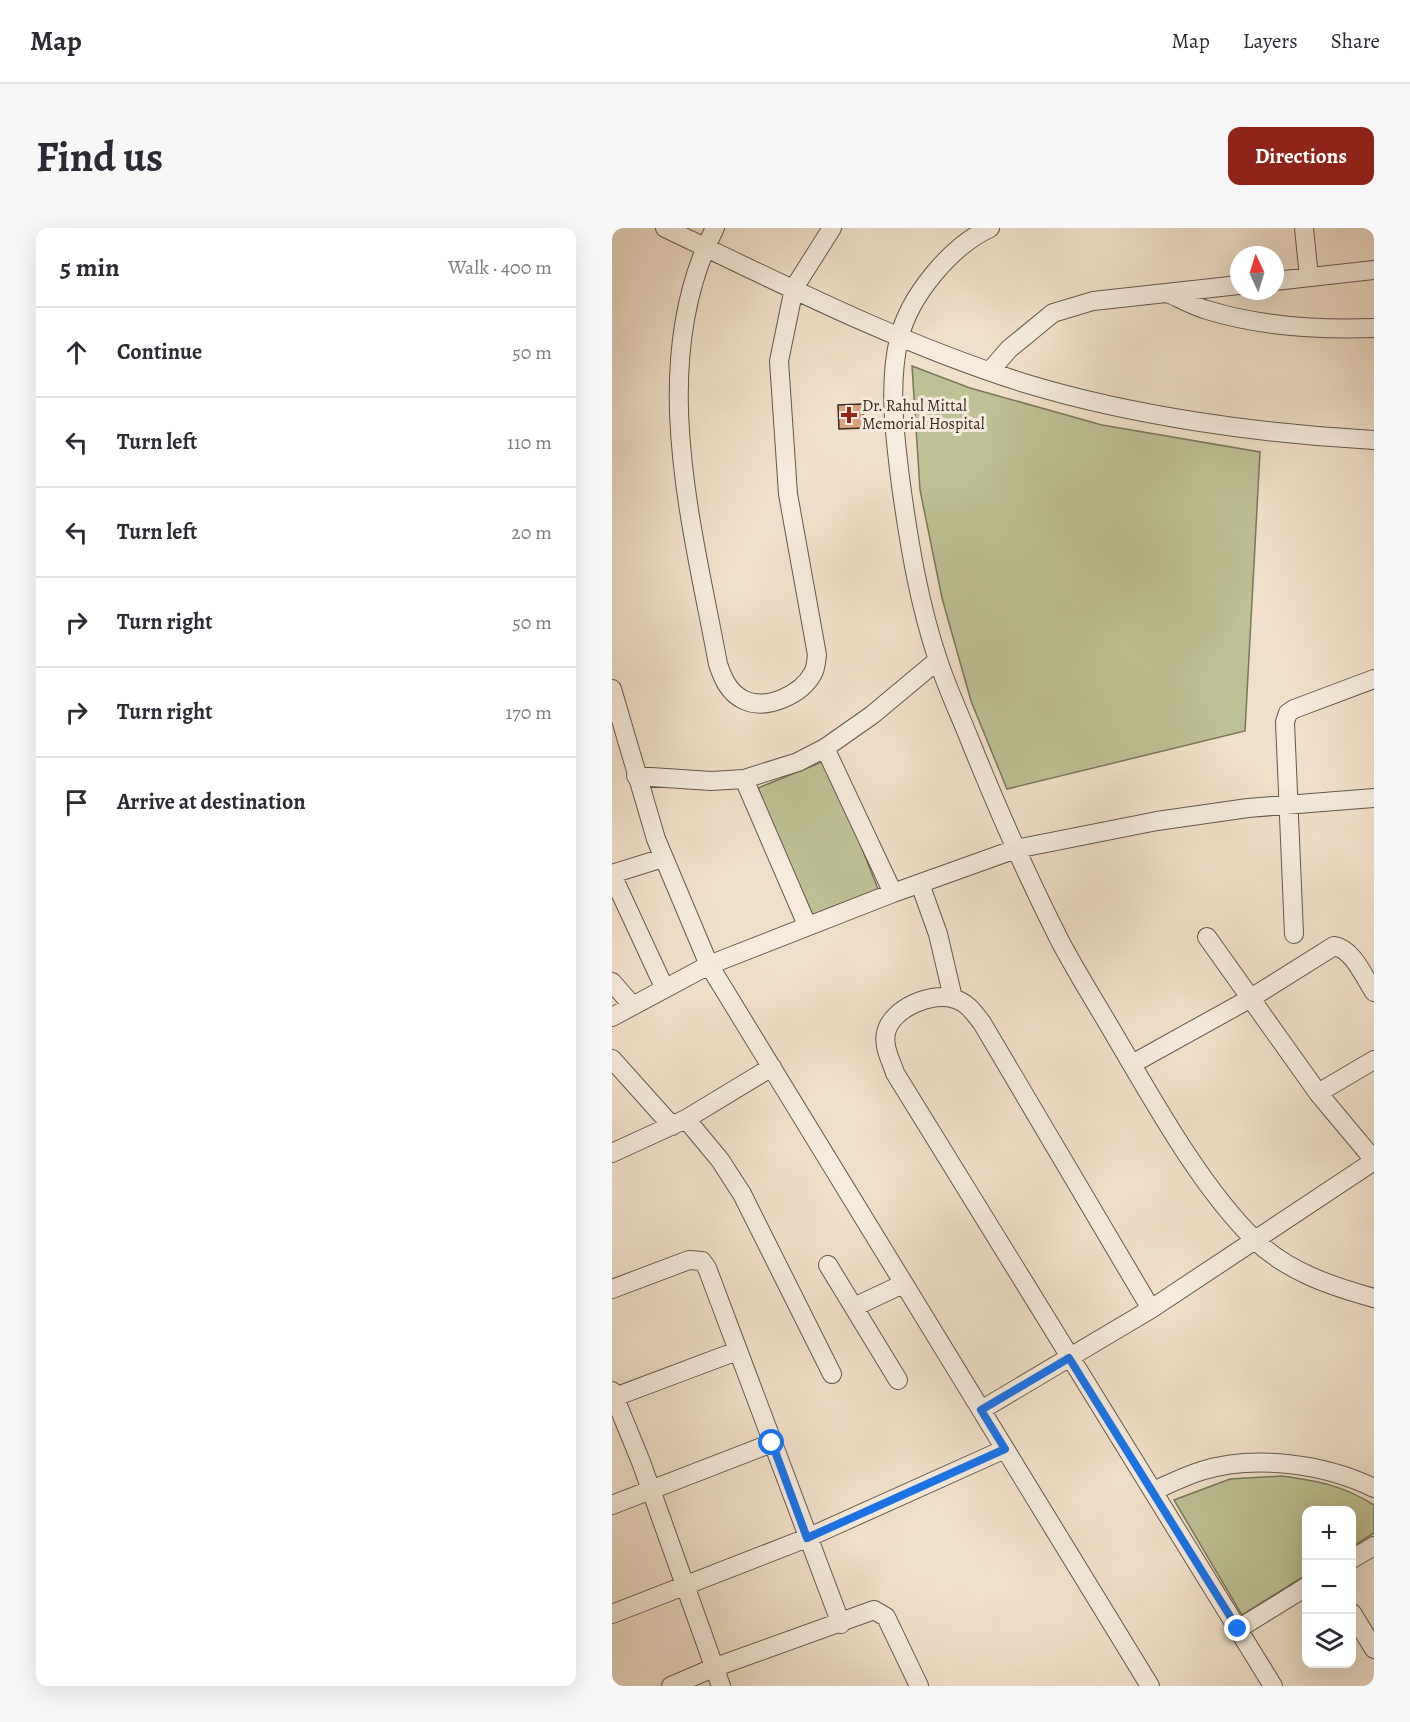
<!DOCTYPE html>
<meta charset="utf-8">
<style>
body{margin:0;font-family:Alegreya,serif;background:#f7f7f7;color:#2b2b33}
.controls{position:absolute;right:18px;bottom:18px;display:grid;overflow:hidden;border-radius:12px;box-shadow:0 6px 24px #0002}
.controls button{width:54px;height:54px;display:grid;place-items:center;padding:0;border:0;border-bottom:2px solid #e1e1e2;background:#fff;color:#2b2b33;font:30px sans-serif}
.compass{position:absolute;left:618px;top:18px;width:54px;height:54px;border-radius:50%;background:#fff;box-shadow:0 6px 24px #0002;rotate:356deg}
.stop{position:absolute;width:18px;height:18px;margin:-14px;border:4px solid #1a73e8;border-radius:50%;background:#fff}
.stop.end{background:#1a73e8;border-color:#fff;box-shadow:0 2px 6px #0008}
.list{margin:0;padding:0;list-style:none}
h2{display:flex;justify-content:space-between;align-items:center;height:78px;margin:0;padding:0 24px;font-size:26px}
h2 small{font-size:20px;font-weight:400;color:#7c7c81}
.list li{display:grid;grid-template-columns:39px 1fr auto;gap:18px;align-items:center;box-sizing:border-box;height:90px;padding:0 24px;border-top:2px solid #e1e1e2}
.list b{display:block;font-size:22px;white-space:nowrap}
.list em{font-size:20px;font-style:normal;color:#7c7c81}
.icon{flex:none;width:33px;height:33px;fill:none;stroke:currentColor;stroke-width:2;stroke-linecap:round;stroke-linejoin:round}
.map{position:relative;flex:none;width:762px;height:1458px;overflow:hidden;border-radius:12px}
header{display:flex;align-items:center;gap:36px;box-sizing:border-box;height:84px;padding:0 30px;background:#fff;border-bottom:2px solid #e1e1e2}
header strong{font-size:28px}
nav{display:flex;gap:33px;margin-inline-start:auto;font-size:21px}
.intro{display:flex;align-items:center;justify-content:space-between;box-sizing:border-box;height:144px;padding:0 36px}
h1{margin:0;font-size:42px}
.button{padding:15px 27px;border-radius:12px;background:#8f2418;color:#fff;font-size:21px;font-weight:700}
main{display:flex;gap:36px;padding:0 36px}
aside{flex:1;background:#fff;border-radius:12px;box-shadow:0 6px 24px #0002}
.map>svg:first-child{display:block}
.green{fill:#bec194;stroke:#7a765a;stroke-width:1.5}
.building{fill:#d9a17d;stroke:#352a21;stroke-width:1.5}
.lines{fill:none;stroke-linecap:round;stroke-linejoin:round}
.minor-casing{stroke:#64584b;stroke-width:20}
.minor{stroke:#f6ebdc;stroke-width:18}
.route{stroke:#1a73e8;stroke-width:8}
.poi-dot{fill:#8f2418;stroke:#f6ebdc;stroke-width:2}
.labels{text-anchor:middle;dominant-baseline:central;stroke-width:6;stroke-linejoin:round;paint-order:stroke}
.poi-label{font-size:16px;fill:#352a21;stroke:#f6ebdc;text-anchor:start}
</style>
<header>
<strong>Map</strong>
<nav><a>Map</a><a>Layers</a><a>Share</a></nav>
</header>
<div class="intro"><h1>Find us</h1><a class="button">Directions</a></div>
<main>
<aside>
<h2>5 min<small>Walk · 400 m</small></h2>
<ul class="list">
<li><svg class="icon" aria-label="ahead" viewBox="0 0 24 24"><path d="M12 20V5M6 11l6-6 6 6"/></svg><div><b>Continue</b></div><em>50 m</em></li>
<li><svg class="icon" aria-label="left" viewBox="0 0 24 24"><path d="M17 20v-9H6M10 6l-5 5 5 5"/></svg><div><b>Turn left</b></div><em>110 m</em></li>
<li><svg class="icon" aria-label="left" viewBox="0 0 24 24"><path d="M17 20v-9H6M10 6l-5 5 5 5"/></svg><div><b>Turn left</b></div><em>20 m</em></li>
<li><svg class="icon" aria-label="right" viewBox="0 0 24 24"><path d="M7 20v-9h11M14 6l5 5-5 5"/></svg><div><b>Turn right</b></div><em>50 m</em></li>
<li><svg class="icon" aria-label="right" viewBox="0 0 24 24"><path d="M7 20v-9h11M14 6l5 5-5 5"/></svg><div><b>Turn right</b></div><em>170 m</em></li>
<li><svg class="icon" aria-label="arrive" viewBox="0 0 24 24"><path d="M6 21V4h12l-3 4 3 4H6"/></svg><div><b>Arrive at destination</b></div></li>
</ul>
</aside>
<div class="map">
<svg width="762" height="1458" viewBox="0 0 762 1458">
<rect width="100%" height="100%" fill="#f1e0c9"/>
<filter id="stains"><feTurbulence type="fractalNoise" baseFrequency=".00333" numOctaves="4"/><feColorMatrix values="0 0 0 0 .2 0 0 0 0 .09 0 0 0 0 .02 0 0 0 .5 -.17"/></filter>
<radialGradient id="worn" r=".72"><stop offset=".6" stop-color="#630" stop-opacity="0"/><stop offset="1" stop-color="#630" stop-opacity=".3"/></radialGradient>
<path class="green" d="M300 138 358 160 490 197 648 224 633 503 395 561 359 473 330 370 308 262Z
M215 532 266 661 197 688 146 560Z
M670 1248C706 1253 730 1257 762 1277V1305L740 1319V1282H694V1347L630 1387 562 1272 618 1251Z"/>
<path class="building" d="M251 176 252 200 227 201 226 177Z"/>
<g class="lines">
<defs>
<path id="minor" d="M53 0C170 56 288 116 412 155 520 188 649 206 762 212
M103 0C34 134 80 296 106 436 111 451 117 465 132 472 155 483 190 466 201 445 204 440 204 433 205 427L176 266 167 133 182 60 220 0
M378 0C339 18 297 68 287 111 276 157 283 210 289 257 297 315 307 376 326 432 335 460 348 487 359 515 386 582 415 648 448 713 467 749 489 783 509 818 546 881 591 961 643 1012 676 1044 719 1058 762 1070
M692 0 697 49
M663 53 762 42
M556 65C569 71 581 78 595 82 647 98 707 102 762 100
M378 143 397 121 441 85 481 73 627 57
M0 461 44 611 97 737 538 1458
M213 520 260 487 326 432
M24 548 99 553 132 551
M0 646 51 630
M0 647 52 759
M308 656 326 706 341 770
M195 697 132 551 186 534 213 520 281 665
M682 706 673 494 676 485 682 481 762 451
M595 709 706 865 762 932
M0 754 20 777
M0 789 97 737 281 665 404 621 545 593 636 580 762 570
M0 831 60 898
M520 836 639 770 722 718C741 721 752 749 762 764
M706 865 762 832
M74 891 108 932 130 966 220 1146
M0 925 74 891 160 839
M216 1037 286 1152
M0 1061 77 1032 90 1033 95 1040 229 1396
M242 1079 291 1056
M539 1081 370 795C362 785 356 775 343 771 321 763 279 780 274 805 271 819 279 832 283 845L661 1458
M0 1163 29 1234 109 1458
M0 1170 125 1123
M369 1182 539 1081 762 933
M541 1263C557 1256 573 1248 589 1243 642 1226 713 1236 762 1260
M0 1277 160 1215
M740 1331 762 1318
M740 1385 762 1421
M0 1386 195 1310 393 1221
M626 1401 694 1359
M59 1458 101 1440 262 1382 274 1389 307 1458"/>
</defs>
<use href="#minor" class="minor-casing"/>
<use href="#minor" class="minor"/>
</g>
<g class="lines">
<path class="route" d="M160 1215 195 1310 393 1221 369 1182 457 1130 626 1401"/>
</g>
<path class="poi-dot" d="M234 178h6v6h6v6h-6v6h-6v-6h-6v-6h6z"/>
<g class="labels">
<g class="poi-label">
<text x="250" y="178">Dr. Rahul Mittal<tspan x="250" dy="18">Memorial Hospital</tspan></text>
</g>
</g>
<rect width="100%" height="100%" filter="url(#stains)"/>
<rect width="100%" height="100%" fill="url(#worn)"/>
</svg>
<div class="controls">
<button>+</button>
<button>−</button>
<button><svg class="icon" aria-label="layers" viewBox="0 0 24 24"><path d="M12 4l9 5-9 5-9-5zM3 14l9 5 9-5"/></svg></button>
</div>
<svg class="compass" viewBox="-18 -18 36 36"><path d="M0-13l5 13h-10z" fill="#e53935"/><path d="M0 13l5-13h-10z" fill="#7c7c81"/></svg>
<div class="stop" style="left:160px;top:1215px"></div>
<div class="stop end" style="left:626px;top:1401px"></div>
</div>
</main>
